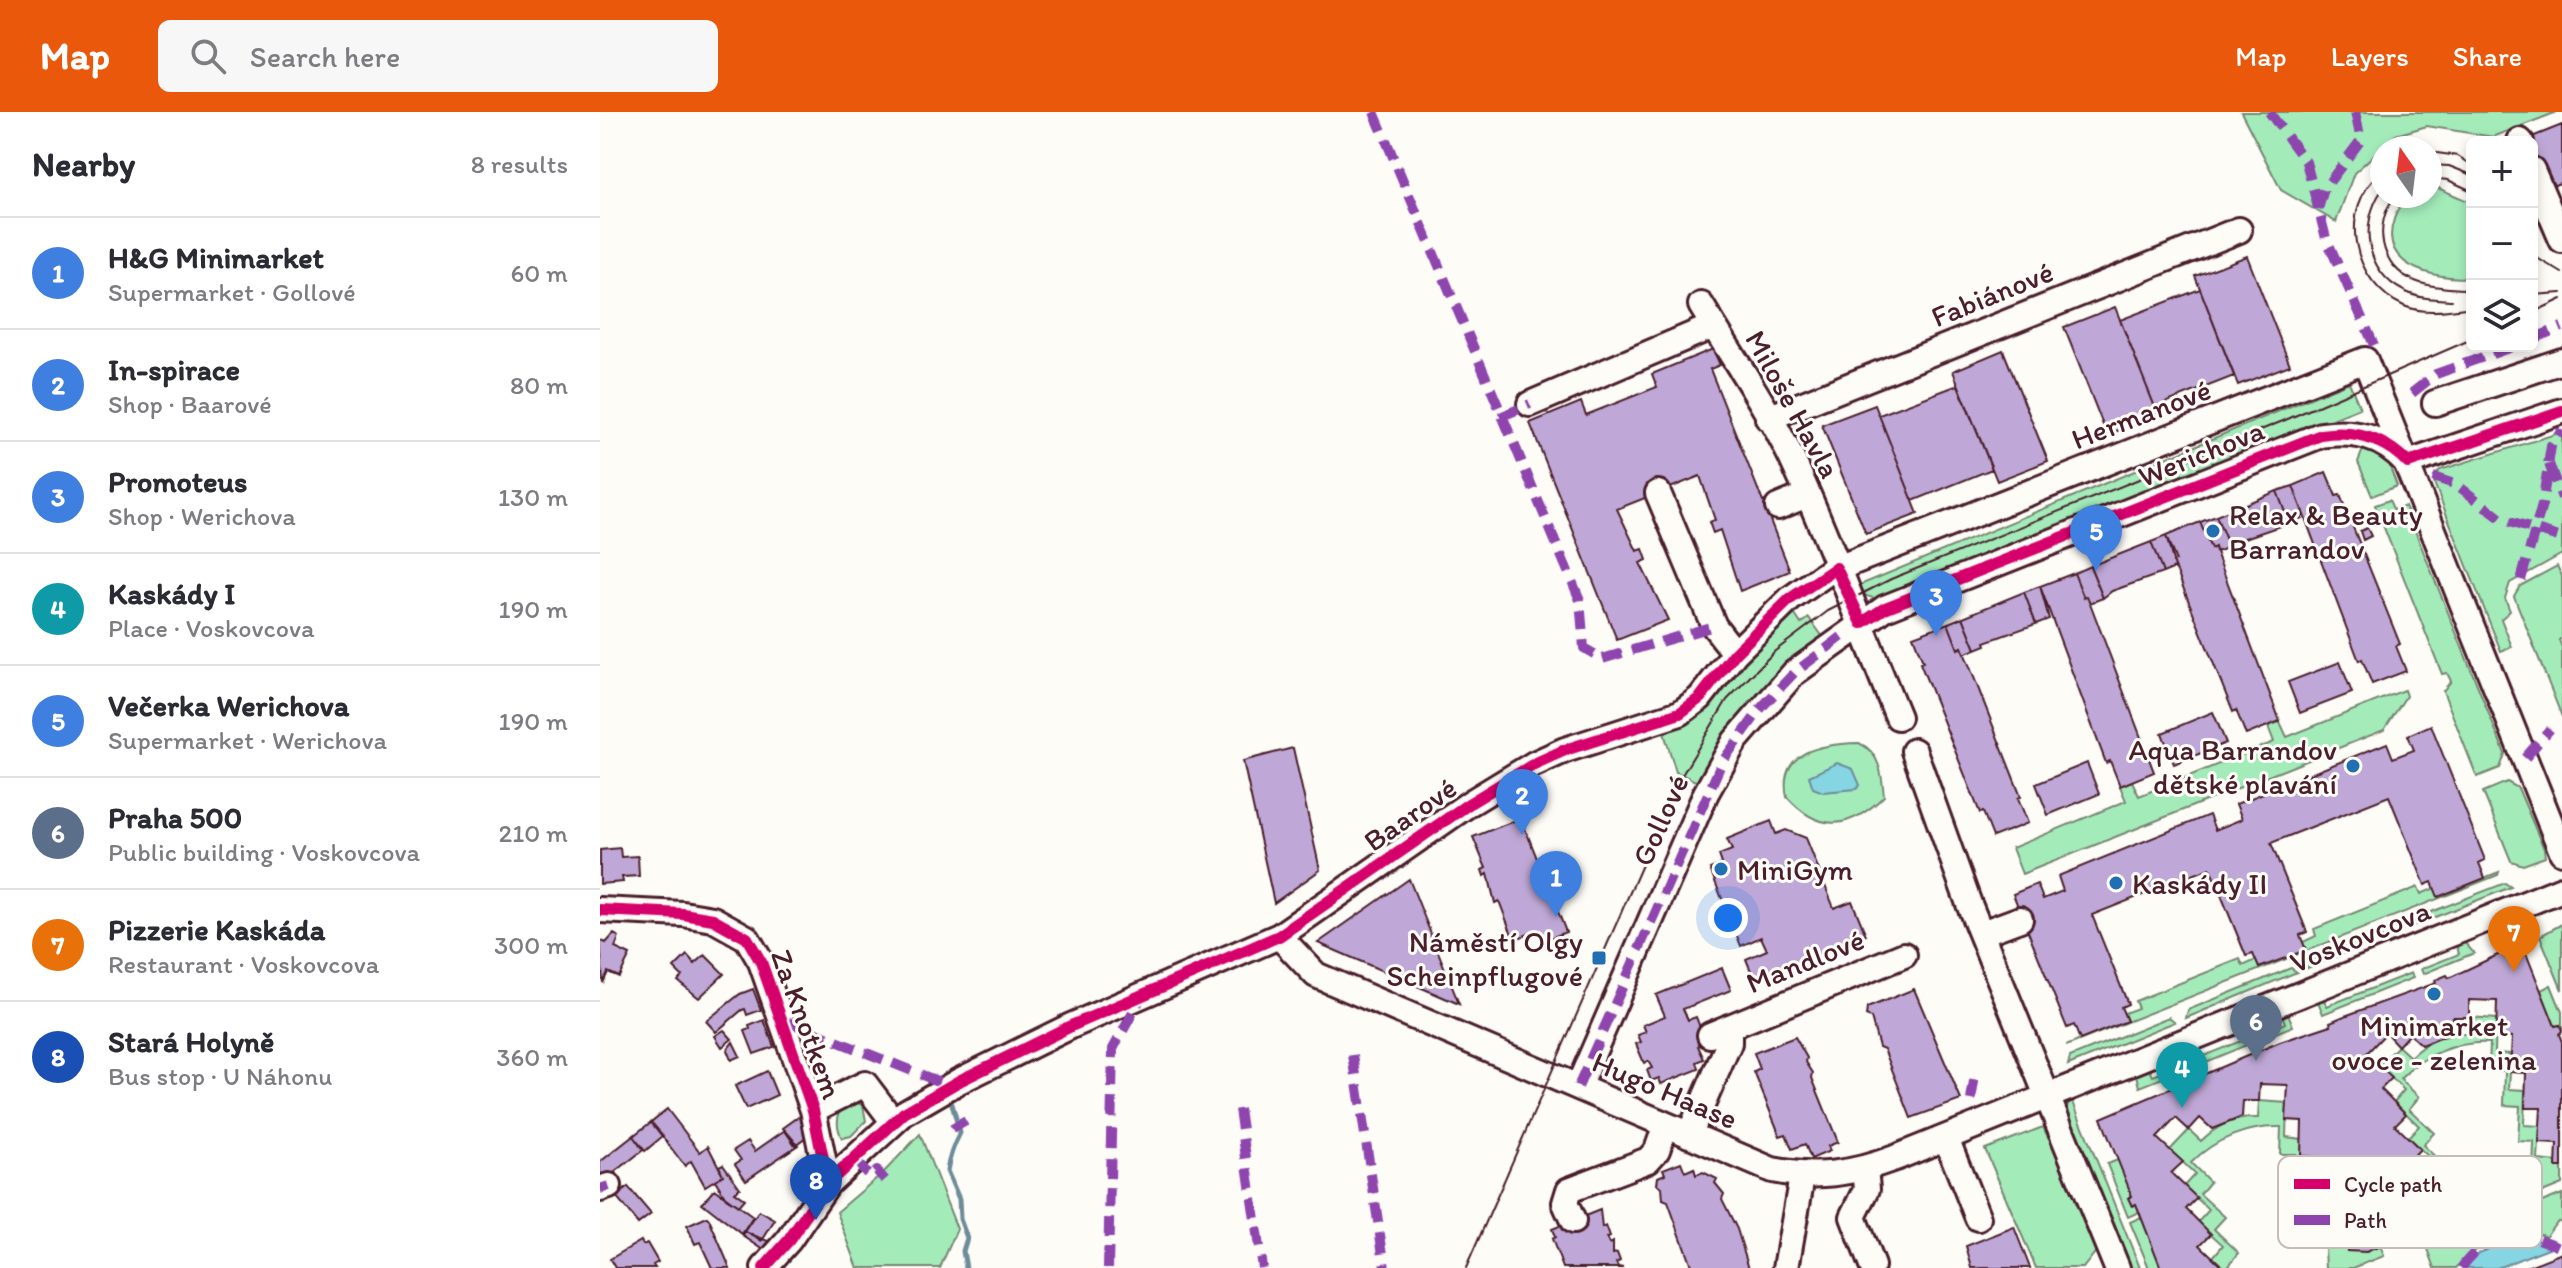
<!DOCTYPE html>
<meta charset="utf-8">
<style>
body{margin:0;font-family:Itim,sans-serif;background:#f7f7f7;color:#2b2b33}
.controls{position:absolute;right:24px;top:24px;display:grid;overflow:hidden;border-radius:12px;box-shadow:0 4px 12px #0003}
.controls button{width:72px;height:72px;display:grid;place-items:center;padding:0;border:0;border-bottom:2px solid #e1e1e2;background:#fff;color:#2b2b33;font:40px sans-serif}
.compass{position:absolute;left:1770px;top:24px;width:72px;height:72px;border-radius:50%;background:#fff;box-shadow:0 4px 12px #0003;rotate:346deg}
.you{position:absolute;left:1128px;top:806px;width:28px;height:28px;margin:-20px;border:6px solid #fff;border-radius:50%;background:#1a73e8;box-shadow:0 0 0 12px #1a73e833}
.badge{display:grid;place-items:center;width:52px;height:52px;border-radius:50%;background:#ea580c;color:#fff;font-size:26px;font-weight:700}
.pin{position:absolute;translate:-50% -66px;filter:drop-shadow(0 2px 4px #0008)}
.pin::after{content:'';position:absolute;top:42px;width:28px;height:24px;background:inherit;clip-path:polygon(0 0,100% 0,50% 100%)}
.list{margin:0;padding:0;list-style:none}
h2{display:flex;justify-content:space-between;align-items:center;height:104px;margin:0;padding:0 32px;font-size:34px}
h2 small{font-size:26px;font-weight:400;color:#7c7c81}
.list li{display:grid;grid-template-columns:52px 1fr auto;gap:24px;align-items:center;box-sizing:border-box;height:112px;padding:0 32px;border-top:2px solid #e1e1e2}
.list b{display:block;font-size:30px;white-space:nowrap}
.list p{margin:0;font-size:26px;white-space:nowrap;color:#7c7c81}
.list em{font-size:26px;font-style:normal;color:#7c7c81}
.icon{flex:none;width:44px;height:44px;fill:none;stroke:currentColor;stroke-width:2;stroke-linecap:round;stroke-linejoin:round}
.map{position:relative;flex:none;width:1962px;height:1156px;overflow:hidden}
header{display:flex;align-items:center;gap:48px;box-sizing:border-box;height:112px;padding:0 40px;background:#ea580c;color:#fff}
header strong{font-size:38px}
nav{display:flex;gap:44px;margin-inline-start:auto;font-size:28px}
.search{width:560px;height:72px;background:#f7f7f7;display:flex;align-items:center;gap:20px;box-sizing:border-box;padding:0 28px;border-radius:12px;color:#7c7c81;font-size:30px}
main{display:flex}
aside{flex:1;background:#fff}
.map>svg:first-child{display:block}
.green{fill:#a3ecba;stroke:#768672;stroke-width:2}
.water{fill:#85d5e2;stroke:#6d8c99;stroke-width:2}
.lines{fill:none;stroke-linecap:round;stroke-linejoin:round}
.stream{stroke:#6d8c99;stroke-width:5}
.building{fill:#bfa8d7;stroke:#4a1f2b;stroke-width:2}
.minor-casing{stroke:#4a1f2b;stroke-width:30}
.minor{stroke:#fdfcf7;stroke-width:24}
.tram{stroke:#4a1f2b;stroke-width:2}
.quiet{stroke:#8e44ad;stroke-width:10;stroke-dasharray:20 10;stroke-linecap:butt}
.cycleway-casing{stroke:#fdfcf7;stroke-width:17}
.cycleway{stroke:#d6006c;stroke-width:12}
.poi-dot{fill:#1f6fb2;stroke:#fdfcf7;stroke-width:3}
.labels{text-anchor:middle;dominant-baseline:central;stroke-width:6;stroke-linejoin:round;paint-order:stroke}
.street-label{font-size:30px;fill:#4a1f2b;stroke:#fdfcf7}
.poi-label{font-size:30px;fill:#4a1f2b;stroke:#fdfcf7;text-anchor:start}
.key{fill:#fdfcf7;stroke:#c7baba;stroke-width:2}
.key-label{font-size:22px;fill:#4a1f2b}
</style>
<header>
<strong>Map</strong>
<div class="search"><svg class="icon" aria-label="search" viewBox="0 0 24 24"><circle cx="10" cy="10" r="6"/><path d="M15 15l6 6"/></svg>Search here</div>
<nav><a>Map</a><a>Layers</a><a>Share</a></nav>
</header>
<main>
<aside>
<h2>Nearby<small>8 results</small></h2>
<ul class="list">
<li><span class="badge" style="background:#3f7fe0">1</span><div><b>H&amp;G Minimarket</b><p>Supermarket · Gollové</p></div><em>60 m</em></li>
<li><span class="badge" style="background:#3f7fe0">2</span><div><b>In-spirace</b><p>Shop · Baarové</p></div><em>80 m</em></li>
<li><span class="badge" style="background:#3f7fe0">3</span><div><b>Promoteus</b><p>Shop · Werichova</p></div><em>130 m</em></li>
<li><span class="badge" style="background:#0f9aa8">4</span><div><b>Kaskády I</b><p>Place · Voskovcova</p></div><em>190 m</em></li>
<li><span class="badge" style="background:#3f7fe0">5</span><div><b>Večerka Werichova</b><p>Supermarket · Werichova</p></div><em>190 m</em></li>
<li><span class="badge" style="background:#5c6f8a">6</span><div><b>Praha 500</b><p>Public building · Voskovcova</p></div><em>210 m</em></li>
<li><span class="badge" style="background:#e8710a">7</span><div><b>Pizzerie Kaskáda</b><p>Restaurant · Voskovcova</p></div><em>300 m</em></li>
<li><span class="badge" style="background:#1a4fb4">8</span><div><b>Stará Holyně</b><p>Bus stop · U Náhonu</p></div><em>360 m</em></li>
</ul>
</aside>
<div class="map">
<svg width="1962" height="1156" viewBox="0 0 1962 1156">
<rect width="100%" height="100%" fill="#fdfcf7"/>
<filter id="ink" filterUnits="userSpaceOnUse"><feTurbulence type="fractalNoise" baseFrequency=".0125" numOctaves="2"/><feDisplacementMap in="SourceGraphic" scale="16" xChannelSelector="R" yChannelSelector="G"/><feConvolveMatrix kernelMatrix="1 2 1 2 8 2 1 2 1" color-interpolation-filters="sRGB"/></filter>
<g filter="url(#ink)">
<path class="green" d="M1641 0H1957L1893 25 1827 14 1796 23 1754 61 1736 110 1681 78Z
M1838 76 1872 91V166C1820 167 1766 147 1804 87L1830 84V77Z
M1749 270 1760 296 1281 488 1266 484 1260 473Z
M1962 320V442L1910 471 1905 486 1910 499 1901 507 1912 535 1901 539 1834 371 1839 368 1837 362 1840 358Z
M1771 335 1786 345 1797 374 1772 384 1758 350 1762 340Z
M1789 388 1794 399 1805 394 1905 642 1900 656 1877 665 1843 579 1851 569 1847 561 1842 562 1775 393Z
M1957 454 1962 464V526L1959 528 1962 536V605L1914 484 1920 474Z
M1192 498 1201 512 1209 506 1223 525 1155 586 1100 671 1076 660 1062 614 1137 552Z
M1804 578 1806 584 1784 618 1422 762 1412 736 1526 689 1520 674 1532 669 1539 684 1674 630 1668 614 1680 610 1687 625Z
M1259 631C1280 640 1282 663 1284 684 1251 717 1220 722 1187 685 1177 638 1223 632 1259 631Z
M1907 670 1918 676 1944 737 1945 745 1923 753 1911 749 1883 680Z
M1899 760 1898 763 1466 934 1527 909 1524 901 1538 896 1535 889 1640 847 1643 854 1656 848 1659 856 1705 838 1703 830 1716 824 1714 817 1818 775 1821 782 1835 776 1838 784Z
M1905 771 1911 775 1805 817 1808 809Z
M1962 812V878L1940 824Z
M1787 818 1795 821 1705 857 1708 849Z
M1863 829 1874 841 1823 862 1821 857 1859 842 1856 831Z
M1691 856 1697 860 1586 906 1588 898Z
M1811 861 1813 866 1723 902 1717 887 1722 884 1727 894Z
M1951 873 1962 900V919L1960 913 1955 914 1941 878Z
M1687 899 1693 914 1603 951 1601 945 1685 911 1681 901Z
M1569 905 1575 910 1468 953 1470 945Z
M1869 905 1896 907 1895 941 1911 942 1909 977 1925 978 1924 1013 1940 1014 1938 1048 1957 1050V1055H1962V1072L1908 1094 1906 1088 1937 1076 1933 1064 1934 1030 1918 1029 1920 994 1904 993 1905 959 1889 957 1890 931C1857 929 1823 943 1800 967L1819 985 1809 997 1834 1021 1823 1033 1848 1057 1837 1069 1861 1092 1867 1104 1899 1091 1901 1097 1816 1131 1812 1122 1825 1116 1847 1085 1822 1061 1833 1049 1808 1025 1819 1014 1794 990 1804 978 1779 954 1798 934 1810 945C1826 929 1845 921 1867 922Z
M1591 949 1593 954 1540 975 1537 963 1548 954 1553 964Z
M1471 985 1540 1156H1527L1464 1002Z
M251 989 263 993 266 1009 251 1024 242 1026C235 1013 236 996 251 989Z
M1659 989 1687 991 1686 1025 1702 1027 1700 1061 1716 1062 1715 1097 1730 1098 1729 1133 1766 1140 1780 1134 1784 1144 1753 1156H1726L1724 1114 1708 1113 1710 1078 1694 1077 1696 1042H1680L1681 1015C1648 1014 1614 1027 1591 1051L1610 1070 1600 1082 1625 1105 1614 1117 1639 1141 1629 1153 1631 1156H1624L1613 1145 1623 1133 1598 1110 1609 1098 1584 1074 1595 1062 1570 1038 1589 1018 1601 1029C1617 1013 1636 1005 1658 1006Z
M1443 1015 1448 1025 1452 1024 1497 1138 1483 1156H1436L1385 1037Z
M320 1022 357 1117 340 1156H258L237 1100 285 1059Z
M1518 1048 1532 1084 1529 1086 1531 1093 1536 1092 1539 1100 1528 1105 1507 1052Z
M1962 1082V1108L1956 1110 1946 1124C1914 1110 1898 1133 1864 1121Z
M1541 1105 1561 1156H1549L1530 1110Z
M1859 1123 1884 1130 1856 1156H1835L1828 1137Z"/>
<path class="water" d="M1237 651 1253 657 1260 673 1257 677 1223 680 1213 676 1209 664Z
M1919 1124 1934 1126 1951 1135 1897 1156H1863L1878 1141Z"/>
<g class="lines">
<path class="stream" d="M352 992 360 1021C354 1032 349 1046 347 1059L359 1087 360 1107 367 1126 363 1139 366 1156"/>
</g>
<path class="building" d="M1962 13V74L1960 71 1949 75 1932 40V30L1927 27Z
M1647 144 1690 253 1638 273 1595 164Z
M1600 177 1634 264 1555 295 1520 208Z
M1515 195 1558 303 1507 323 1464 215Z
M1113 237 1120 253 1110 257 1163 390 1173 386 1180 404 1170 408 1190 459 1140 479 1120 418 1113 421 1109 410 1115 408 1100 364 1017 397 1037 439 1043 437 1047 448 1040 451 1068 508 1017 528 930 311 981 290 986 303 1057 275 1052 262Z
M1403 238 1448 349 1397 369 1353 259Z
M1358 273 1392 357 1313 389 1279 303Z
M1275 293 1318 402 1266 422 1222 313Z
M1726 360 1736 384 1740 383 1800 532 1796 534 1806 559 1772 572 1762 547 1759 549 1693 374Z
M1693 374 1703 400 1702 406 1689 411 1677 379Z
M1677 379 1689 411 1639 428 1629 435 1616 404Z
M1616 404 1629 435 1616 440 1615 435 1611 437 1600 410Z
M1600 410 1611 437 1615 435 1616 440 1680 609 1646 623 1636 598 1633 600 1573 450 1576 449 1566 424Z
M1767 416 1771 424 1763 428 1760 419Z
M1566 424 1575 456 1563 461 1551 430Z
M1551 430 1563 461 1512 479 1503 486 1490 454Z
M1490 454 1503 486 1490 491 1487 484 1484 486 1474 461Z
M1474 461 1484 486 1487 484 1490 491 1554 660 1520 674 1510 649 1506 651 1440 474Z
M1440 474 1449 507 1436 512 1424 480Z
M1424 480 1436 512 1385 530 1386 533 1376 537 1363 505Z
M1363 505 1376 537 1364 542 1362 535 1358 537 1348 511Z
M1348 511 1358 537 1362 535 1421 685 1418 686 1428 711 1393 725 1383 700 1380 701 1320 551 1323 550 1313 524Z
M1740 550 1752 581 1700 601 1688 570Z
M1613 600 1626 631 1574 652 1562 621Z
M1831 613 1885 748 1879 751 1885 766 1838 785 1832 770 1825 773 1789 684 1671 731 1707 820 1700 823 1706 838 1659 856 1653 842 1646 844 1610 756 1492 803 1528 892 1521 895 1527 909 1480 928 1474 913 1467 916 1413 782 1437 772 1443 787 1463 779 1458 764 1609 703 1615 718 1642 707 1636 692 1787 631 1793 646 1814 638 1808 623Z
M693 636 720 758 674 791 643 649Z
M1487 651 1499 682 1448 703 1436 672Z
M921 706 966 820 943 829 938 818 914 828 899 789 895 791 888 762 884 764 882 758 886 756 873 725Z
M1171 709 1176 722 1186 718 1206 726 1234 796 1252 789 1266 823 1212 845 1215 852 1204 857 1201 850 1155 869 1146 847 1167 838 1161 825 1141 834 1110 757 1122 752 1119 743 1132 738 1127 727Z
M20 736 21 745 38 744 39 764 22 765 23 770 0 772V738Z
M809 767 859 892 718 831Z
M14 822 19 825 15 836 30 843 19 865 8 860 3 871 0 828 6 831Z
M1924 836 1955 914 1960 913 1962 919 1959 922 1962 930V1055H1956L1957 1032 1939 1031 1941 996H1925L1926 961 1910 960 1912 925 1896 924 1897 889 1869 888V905H1852V921L1821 933 1809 922 1798 934 1786 921 1766 942 1792 966 1781 977 1806 1002 1795 1013 1820 1037 1809 1049 1835 1073 1822 1087 1838 1102 1825 1116 1766 1140 1747 1139 1748 1116 1729 1115 1731 1080H1715L1717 1045 1701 1044 1702 1009 1686 1008 1688 973 1660 972 1659 989H1643L1642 1005 1612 1017 1600 1006 1589 1018 1576 1006 1557 1026 1583 1050 1571 1061 1597 1086 1586 1097 1611 1122 1600 1133 1624 1156H1561L1536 1092 1532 1094 1528 1086 1532 1084 1501 1006 1680 930 1731 913 1730 910 1742 905 1836 871 1835 868 1847 863 1849 866 1902 841 1903 844Z
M87 843 95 852 105 843 124 862 99 886 78 869 82 864 74 856Z
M1122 856 1131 878 1083 897 1088 908 1096 905 1101 918 1097 920 1103 932 1098 934 1104 947 1097 950 1099 957 1061 972 1059 966 1051 969 1047 958 1052 956 1048 949 1044 951 1036 932 1041 930 1038 923 1046 920 1043 913 1065 904 1056 883Z
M153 877 161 898 147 903 145 897 142 898 116 920 106 909 140 882Z
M1314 877 1361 988 1311 1006 1284 937 1279 935 1271 906 1266 904 1267 896Z
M164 908 174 935 154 942 145 919 150 917 149 914Z
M124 918 132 927 122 935 115 924Z
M1195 925 1207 946 1206 950 1213 961 1212 966 1238 1030 1228 1034 1230 1039 1211 1047 1205 1032 1192 1037 1186 1022 1180 1024 1154 960 1160 957 1154 941Z
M133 930 140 944 131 948 127 938Z
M167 959 177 983 146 997 135 974Z
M67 997 100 1040 108 1034 123 1063 105 1074 91 1049 85 1054 51 1010Z
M204 1001 210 1022 195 1033 183 1016Z
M51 1010 63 1024 45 1039 33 1024Z
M185 1018 198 1033 146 1068 135 1052 141 1048 134 1038 148 1029 155 1039Z
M33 1024 43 1038 5 1068 0 1062V1050Z
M1081 1050 1085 1060 1094 1056 1096 1063 1103 1060 1117 1067 1115 1071 1124 1082 1122 1087 1137 1117 1149 1156H1092L1068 1090 1063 1088 1062 1075 1057 1072 1058 1065 1065 1062 1063 1057Z
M123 1052 140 1076 134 1080 144 1087 138 1094 126 1086 115 1068 123 1063 119 1054Z
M28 1075 51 1102 38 1112 16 1085Z
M115 1077 153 1105 142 1122 102 1091Z
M1000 1098 1002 1116 1006 1114 1010 1125 1006 1126 1009 1132 1013 1130V1142L1017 1141 1020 1149 1016 1151 1018 1155 1023 1156H963L952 1127 955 1125 952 1117Z
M159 1099 175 1108 162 1129 145 1120Z
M107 1105 109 1107 130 1156H112L100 1130 95 1132 87 1114Z
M1414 1115 1430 1156H1372L1366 1134Z
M145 1120 169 1129 164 1138 143 1124Z
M41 1129 43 1133 47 1131 58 1150 53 1153 55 1156H15L10 1147Z
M1962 1141V1156H1924Z"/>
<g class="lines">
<defs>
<path id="minor" d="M1920 29 1921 30
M1932 58 1962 128
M1101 193C1131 243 1166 293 1191 345 1231 430 1262 518 1298 605
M1835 291 1962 249
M930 292 1113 214
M1168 306 1639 118
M1808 351 1962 299
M1058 381 1114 514 1135 541
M1178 395 1207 383
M1314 639 1369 792 1517 1156
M0 798 83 802 113 807 147 826 161 850 213 998 228 1071
M1382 821 1420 807
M679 824 716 863 1172 1058C1217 1067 1252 1062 1295 1046L1962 777
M1110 923 1304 843
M978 975 1106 681 1135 629 1194 561 1285 496 1721 323C1754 318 1782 324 1806 350
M213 998 265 972 293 1009
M1089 1023 1129 931V915
M1346 1026 1378 1106
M1265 1057 1267 1077 1253 1105 1272 1154
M0 1077 9 1074
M973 1109 965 1091 969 1078 1048 1048 1057 1038 1066 1013
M164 1156 189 1128 228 1071 304 1001 359 969 471 914 679 824 870 691 934 652 965 638 1080 601 1100 586 1135 541 1190 487 1228 460 1765 248 1962 740
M1186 1156 1202 1064"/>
</defs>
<use href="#minor" class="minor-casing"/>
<use href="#minor" class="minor"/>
<path class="tram" d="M1830 40 1858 44 1872 53
M1830 53 1849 54 1872 63
M1782 59C1736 97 1752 171 1804 194 1825 203 1850 198 1872 195
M1830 66 1848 68 1872 79
M1782 78C1759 111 1765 160 1804 179 1819 187 1835 187 1852 188
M1795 84C1773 112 1779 155 1815 169 1833 176 1853 176 1872 178
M1932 143 1962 161
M1932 183 1962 181
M1932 201 1962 187
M866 1156 1079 668 1127 588 1175 539 1228 499 1291 467 1683 309 1872 227"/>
<path class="quiet" d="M774 0 980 488 984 536 1002 547 1114 514
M1669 0 1706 50 1726 126 1774 233
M1718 97 1724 77 1761 28 1755 0
M1932 227 1962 215
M1812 281 1836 262 1914 234
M900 305 930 292
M1949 352 1962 386
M1833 365 1857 373 1903 408 1962 426
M1921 468 1942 393 1951 334 1962 318
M1925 646 1950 617
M181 907 350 974
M753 943 785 1156
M978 975 1122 650 1162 595 1194 561 1244 523
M1371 988 1375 964
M639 997 662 1156
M352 1017 366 1009
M254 1047 270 1065 277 1059 285 1068
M0 1077 9 1074
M1847 1123 1865 1122 1892 1129
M508 1156 513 937 542 884
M1861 1156C1890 1117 1919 1117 1959 1135"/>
<defs>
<path id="cycleway" d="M0 798 83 802 113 807 147 826 161 850 213 998 228 1071
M164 1156 189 1128 228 1071 304 1001 359 969 471 914 679 824 870 691 934 652 965 638 1080 601 1100 586 1135 541 1190 487 1236 456 1262 511 1285 496 1721 323C1754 318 1784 326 1808 351L1962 299"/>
</defs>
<use href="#cycleway" class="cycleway-casing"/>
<use href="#cycleway" class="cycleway"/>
</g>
</g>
<g class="poi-dot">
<circle cx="1613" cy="419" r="8"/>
<circle cx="1753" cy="654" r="8"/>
<circle cx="1121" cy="757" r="8"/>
<circle cx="1516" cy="771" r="8"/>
<rect x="991" y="838" width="16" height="16" rx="4"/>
<circle cx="1834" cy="882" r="8"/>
</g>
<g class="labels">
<g class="street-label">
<text transform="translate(1392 182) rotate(-22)">Fabiánové</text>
<text transform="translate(1193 292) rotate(61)">Miloše Havla</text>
<text transform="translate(1541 302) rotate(-21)">Hermanové</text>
<text transform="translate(1601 341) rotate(-22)">Werichova</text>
<text transform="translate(810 702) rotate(-35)">Baarové</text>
<text transform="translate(1060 708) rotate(-66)">Gollové</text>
<text transform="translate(1760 824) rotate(-22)">Voskovcova</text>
<text transform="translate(1205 849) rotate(-22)">Mandlové</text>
<text transform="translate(207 912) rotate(70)">Za Knotkem</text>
<text transform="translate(1065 978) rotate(23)">Hugo Haase</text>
</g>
<g class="poi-label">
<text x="1629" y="402">Relax &amp; Beauty<tspan x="1629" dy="34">Barrandov</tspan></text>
<text x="1737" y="637" text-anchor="end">Aqua Barrandov<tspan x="1737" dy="34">dětské plavání</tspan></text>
<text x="1137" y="757">MiniGym</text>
<text x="1532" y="771">Kaskády II</text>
<text x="983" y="829" text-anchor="end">Náměstí Olgy<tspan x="983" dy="34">Scheinpflugové</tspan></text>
<text x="1834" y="913" text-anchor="middle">Minimarket<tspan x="1834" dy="34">ovoce - zelenina</tspan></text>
</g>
</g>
<rect x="1678" y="1044" width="264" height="92" rx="12" class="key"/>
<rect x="1694" y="1067" width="36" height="10" fill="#d6006c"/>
<rect x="1694" y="1103" width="36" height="10" fill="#8e44ad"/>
<g class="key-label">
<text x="1744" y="1080">Cycle path</text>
<text x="1744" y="1116">Path</text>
</g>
</svg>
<div class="controls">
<button>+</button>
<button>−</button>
<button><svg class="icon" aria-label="layers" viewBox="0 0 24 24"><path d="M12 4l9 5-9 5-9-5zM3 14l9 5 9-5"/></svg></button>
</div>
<svg class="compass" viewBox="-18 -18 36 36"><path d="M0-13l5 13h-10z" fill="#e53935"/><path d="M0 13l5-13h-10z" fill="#7c7c81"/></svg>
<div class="you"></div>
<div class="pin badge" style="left:956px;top:805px;background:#3f7fe0">1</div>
<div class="pin badge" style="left:922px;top:723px;background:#3f7fe0">2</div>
<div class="pin badge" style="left:1336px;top:524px;background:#3f7fe0">3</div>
<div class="pin badge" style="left:1582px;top:996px;background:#0f9aa8">4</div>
<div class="pin badge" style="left:1496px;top:459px;background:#3f7fe0">5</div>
<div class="pin badge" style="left:1656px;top:949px;background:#5c6f8a">6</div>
<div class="pin badge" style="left:1914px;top:860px;background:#e8710a">7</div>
<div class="pin badge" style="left:216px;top:1108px;background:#1a4fb4">8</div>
</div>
</main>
